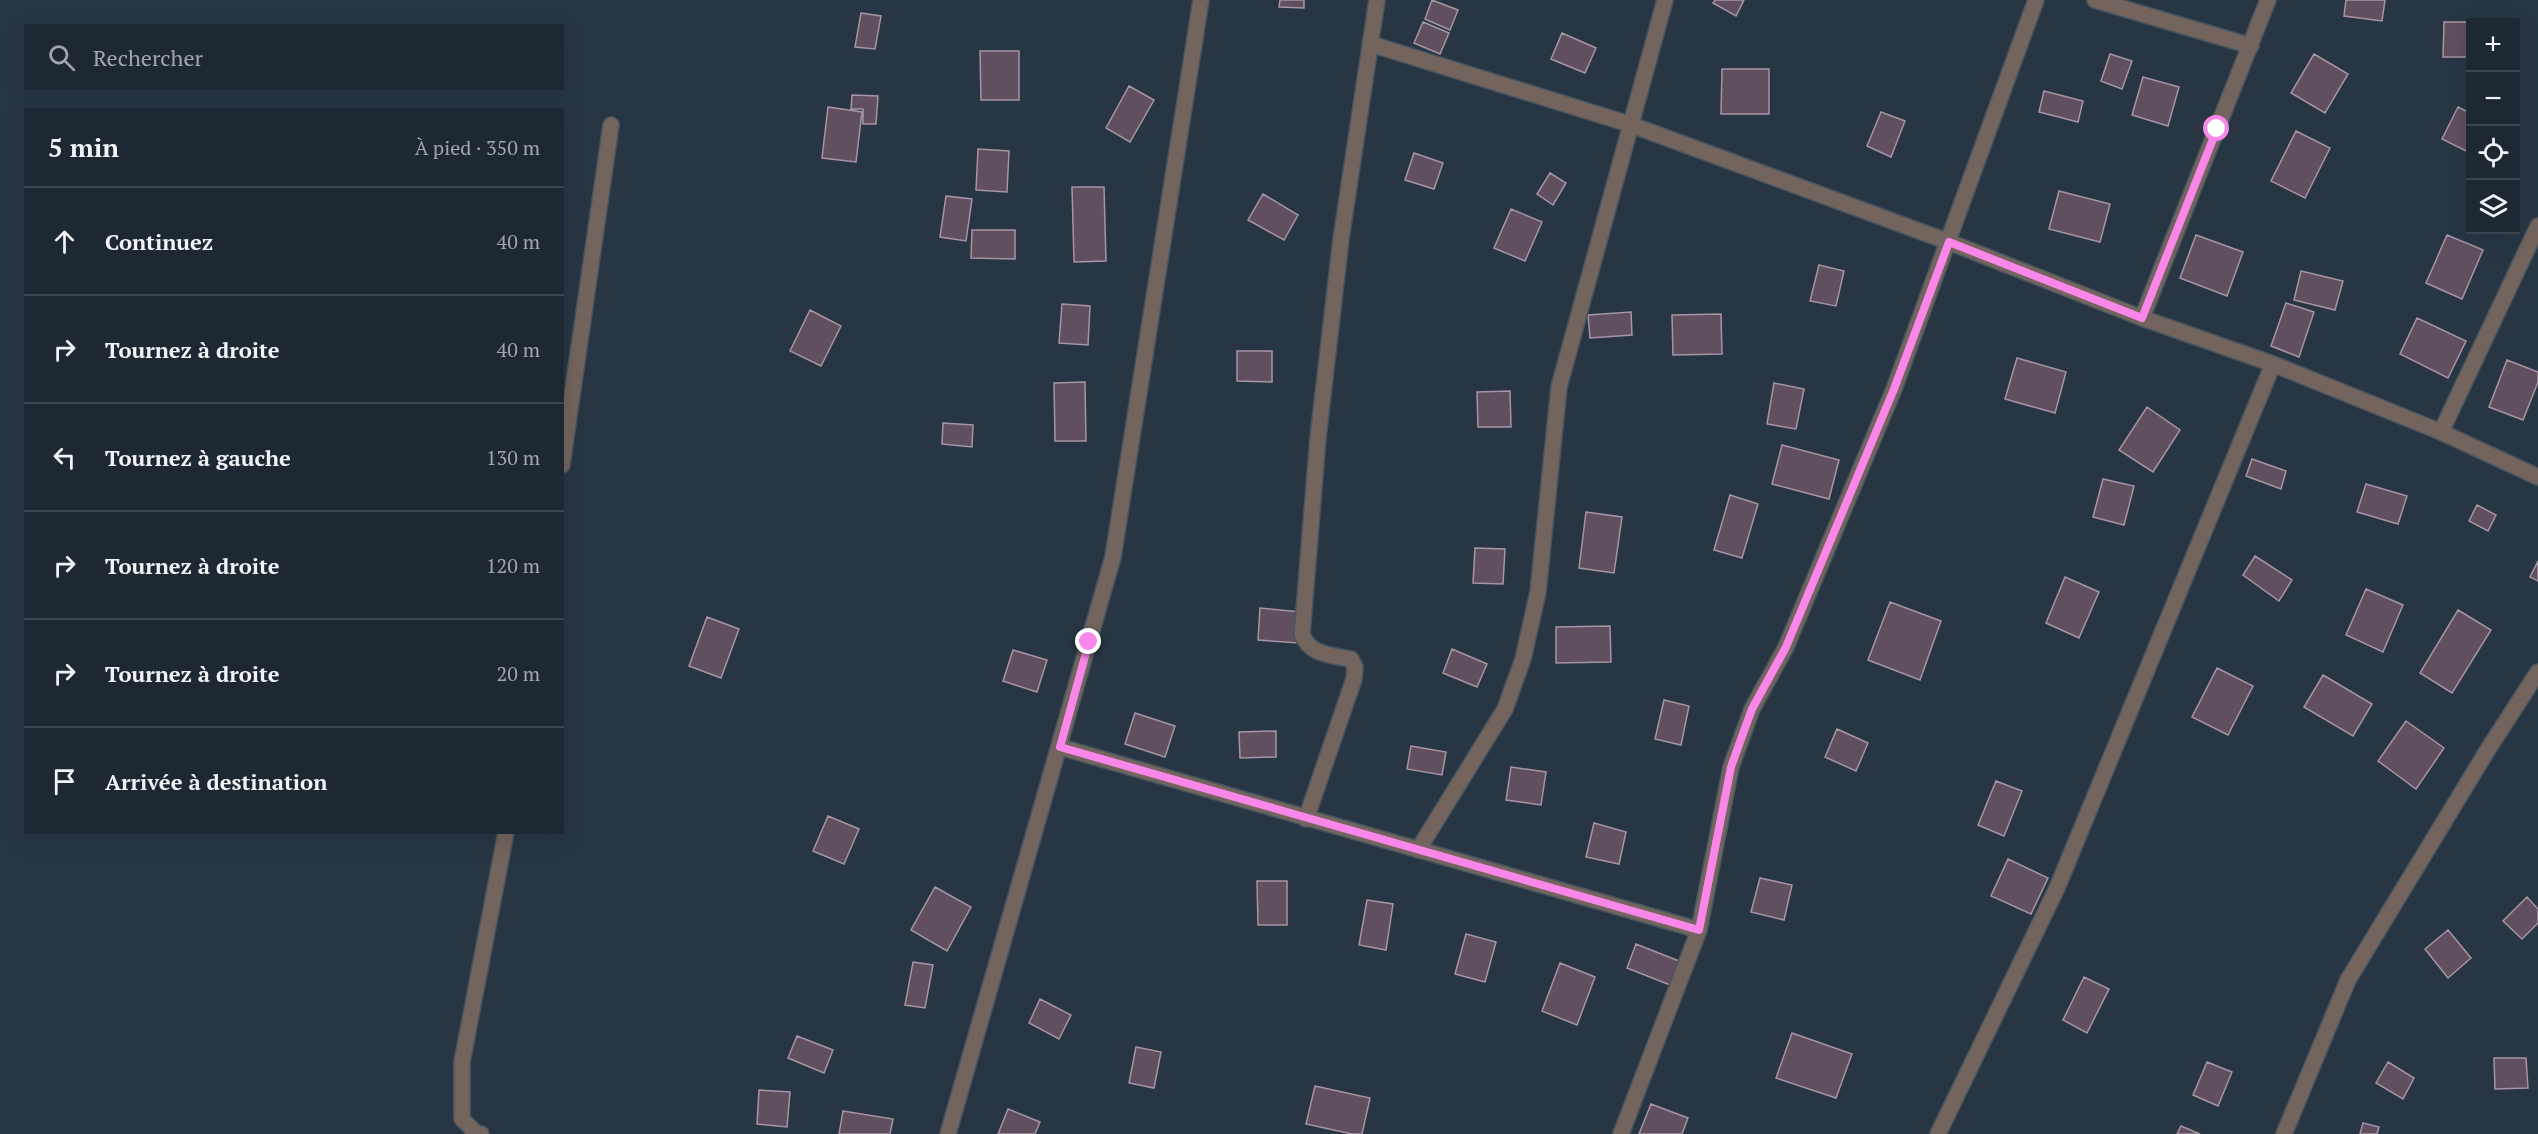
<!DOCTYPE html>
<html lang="fr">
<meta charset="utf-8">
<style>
body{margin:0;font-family:"PT Serif",serif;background:#26303b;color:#f1f3f6}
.controls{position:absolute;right:18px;top:18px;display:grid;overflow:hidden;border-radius:0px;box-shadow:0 6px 24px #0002}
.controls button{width:54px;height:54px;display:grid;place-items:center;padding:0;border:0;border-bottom:2px solid #3c444e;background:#1e2833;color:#f1f3f6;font:30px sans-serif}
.stop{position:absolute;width:18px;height:18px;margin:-14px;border:4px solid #f987e9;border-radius:50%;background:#fff}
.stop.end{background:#f987e9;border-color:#fff;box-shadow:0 2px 6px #0008}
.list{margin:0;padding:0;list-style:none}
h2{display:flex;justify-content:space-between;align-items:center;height:78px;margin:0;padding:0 24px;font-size:26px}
h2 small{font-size:20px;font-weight:400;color:#a1a6ac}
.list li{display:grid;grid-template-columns:39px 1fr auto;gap:18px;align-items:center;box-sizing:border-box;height:108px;padding:0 24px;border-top:2px solid #3c444e}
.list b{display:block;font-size:22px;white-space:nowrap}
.list em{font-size:20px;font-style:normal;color:#a1a6ac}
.icon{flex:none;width:33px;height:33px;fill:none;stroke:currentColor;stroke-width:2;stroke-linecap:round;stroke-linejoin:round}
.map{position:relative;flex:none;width:2538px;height:1134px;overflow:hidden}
.search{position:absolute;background:#1e2833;box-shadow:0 6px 24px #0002;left:24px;top:24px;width:540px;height:66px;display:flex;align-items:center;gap:15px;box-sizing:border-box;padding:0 21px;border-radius:0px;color:#a1a6ac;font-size:22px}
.panel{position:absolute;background:#1e2833;box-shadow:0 6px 24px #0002;left:24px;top:108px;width:540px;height:726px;border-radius:0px}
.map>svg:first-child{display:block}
.building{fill:#60505f;stroke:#a694a4;stroke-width:1.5}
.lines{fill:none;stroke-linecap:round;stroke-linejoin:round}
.minor-casing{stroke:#475461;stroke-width:18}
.minor{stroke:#73645d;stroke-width:15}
.route{stroke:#f987e9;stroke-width:8}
</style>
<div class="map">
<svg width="2538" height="1134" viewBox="0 0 2538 1134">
<rect width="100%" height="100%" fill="#283644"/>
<path class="building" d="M1280 0H1304V8L1279 7Z
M1432 0 1458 10 1450 30 1425 19Z
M1715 0H1744L1736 16 1713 3Z
M2346 0H2385L2382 21 2344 16Z
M861 13 881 16 875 49 855 47Z
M1423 22 1449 33 1440 54 1414 43Z
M2444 22H2474H2470V57H2443Z
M1562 33 1596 48 1585 73 1551 59Z
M980 51H1019V100H981Z
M2110 54 2132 61 2122 89 2101 81Z
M2314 54 2348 74 2325 113 2291 93Z
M1722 69H1769V114H1721Z
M2143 77 2179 87 2168 126 2132 115Z
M1129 86 1154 100 1130 142 1106 128Z
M2044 91 2083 101 2078 122 2039 112Z
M852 95 878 96 876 124H863V109H851Z
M828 107 862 112 856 162 822 158Z
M2458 107 2470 113V153L2442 139Z
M1881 112 1905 121 1891 157 1867 146Z
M2296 131 2330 148 2305 198 2271 181Z
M978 149 1009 151 1007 192 976 190Z
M1414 153 1443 163 1434 189 1405 180Z
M1550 173 1566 183 1553 205 1537 194Z
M1072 187H1104L1106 261 1074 262Z
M2059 191 2110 204 2100 242 2049 229Z
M1263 194 1298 215 1284 240 1248 220Z
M946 196 972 199 966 241 940 237Z
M1511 209 1542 222 1525 261 1494 248Z
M972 230H1015V259L971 258Z
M2196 235 2243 252 2227 296 2180 278Z
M2447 235 2483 250 2462 299 2426 283Z
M1819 265 1844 271 1836 306 1810 301Z
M2301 271 2343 281 2335 310 2294 300Z
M2286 303 2314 312 2299 357 2271 346Z
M1062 304 1090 306 1088 345 1059 343Z
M810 310 841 326 821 366 790 351Z
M1631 312 1632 335 1590 338 1588 315Z
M1721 314 1722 354 1673 355 1672 315Z
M2417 318 2466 341 2448 378 2400 354Z
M1237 351H1272V382L1237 381Z
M2017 358 2066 372 2055 413 2005 399Z
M2507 360 2538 372V382L2523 420 2489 407Z
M1085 382 1086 441H1055L1054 383Z
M1774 383 1804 389 1796 429 1767 424Z
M1510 391 1511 427H1478L1477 392Z
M2147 407 2180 430 2153 472 2119 450Z
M943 423 973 425 972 447 942 444Z
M1782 445 1839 460 1829 499 1772 484Z
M2252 459 2286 471 2281 489 2246 476Z
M2103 479 2134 486 2124 525 2093 517Z
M2366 484 2407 496 2398 524 2357 512Z
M1730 495 1758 504 1742 558 1714 550Z
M2477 505 2496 515 2488 531 2469 521Z
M1586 512 1622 517 1614 573 1579 568Z
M1475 548 1505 549 1503 584 1473 583Z
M2255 556 2292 580 2279 601 2243 575Z
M2538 561V581L2530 577Z
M2065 577 2099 592 2079 638 2046 623Z
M2366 589 2403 605 2383 652 2346 635Z
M1890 602 1941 621 1920 680 1868 660Z
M1260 608 1301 612 1299 643 1258 640Z
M2458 610 2491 630 2452 693 2420 673Z
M707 617 739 629 721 678 689 666Z
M1610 626 1611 662 1556 663V627Z
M1452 649 1487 664 1477 687 1443 673Z
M1013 650 1047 660 1037 692 1003 681Z
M2217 668 2253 686 2228 735 2192 717Z
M2323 675 2372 704 2353 736 2304 707Z
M1664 700 1689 706 1681 745 1655 739Z
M1135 713 1175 726 1165 757 1125 744Z
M2406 721 2444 748 2416 789 2378 761Z
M1837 729 1868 743 1856 771 1825 757Z
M1276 731V757L1240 758 1239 732Z
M1411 746 1446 752 1442 775 1407 769Z
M1511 767 1546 772 1541 805 1506 800Z
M1996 781 2022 791 2004 836 1978 825Z
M828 816 859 829 844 864 813 851Z
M1594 823 1626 832 1619 864 1586 857Z
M2008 859 2048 878 2031 914 1991 896Z
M1760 878 1792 885 1784 920 1751 912Z
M1257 881H1287V925H1258Z
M935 887 971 907 947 951 911 930Z
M2527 897 2538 909V923L2522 939 2503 921Z
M1367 900 1393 904 1386 950 1359 945Z
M2448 930 2471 958 2448 978 2425 949Z
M1466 934 1496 942 1485 982 1455 974Z
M1636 944 1679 961 1670 985 1627 968Z
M913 962 933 965 925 1008 905 1005Z
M1560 963 1595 977 1577 1025 1542 1011Z
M2084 977 2109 989 2087 1033 2063 1020Z
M1040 999 1071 1015 1059 1039 1029 1023Z
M1792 1033 1852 1054 1836 1098 1776 1078Z
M797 1036 833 1050 824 1073 788 1058Z
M1136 1047 1161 1052 1154 1088 1129 1083Z
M2494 1058H2526L2528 1088 2495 1089Z
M2207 1062 2232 1072 2218 1106 2193 1095Z
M2388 1062 2414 1078 2403 1099 2376 1083Z
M1315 1086 1370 1098 1362 1134H1352L1306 1124Z
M759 1090 790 1092 787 1127 757 1124Z
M1651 1104 1688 1118 1682 1134H1639Z
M1008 1109 1040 1122 1035 1134H998Z
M843 1111 893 1119 890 1134H839Z
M2363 1123 2379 1127 2377 1134H2360Z
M2181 1126 2200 1134H2177Z"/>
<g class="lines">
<defs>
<path id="minor" d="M2095 0 2251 46
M1371 44 1629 124 1949 242 2142 318 2273 364 2441 432 2538 477
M2142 318 2268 0
M2441 432 2538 226
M562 465 611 125
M1060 747 1699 930
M1306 819 1354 679 1355 667 1351 659C1331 655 1309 655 1302 634L1318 438 1341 239 1377 0
M1418 850 1505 709 1523 659 1538 592 1559 387 1665 0
M481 1134 476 1133 462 1119V1062L506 832
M948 1134 1113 557 1201 0
M1621 1134 1699 930 1731 767 1752 709 1786 647 1894 389 2036 0
M1938 1134 2057 888 2273 364
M2284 1134 2348 980 2487 751 2538 672"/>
</defs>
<use href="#minor" class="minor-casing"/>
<use href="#minor" class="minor"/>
</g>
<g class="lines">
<path class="route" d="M1089 642 1060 747 1699 930 1731 767 1745 728 1752 709 1786 647 1894 389 1949 242 2142 318 2217 129"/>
</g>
</svg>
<div class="controls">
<button>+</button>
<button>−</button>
<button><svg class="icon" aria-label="locate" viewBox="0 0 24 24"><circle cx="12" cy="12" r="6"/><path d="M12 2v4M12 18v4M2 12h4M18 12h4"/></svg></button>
<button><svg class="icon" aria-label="layers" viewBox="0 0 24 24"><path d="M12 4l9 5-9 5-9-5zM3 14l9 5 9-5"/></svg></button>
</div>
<div class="stop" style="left:2217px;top:129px"></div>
<div class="stop end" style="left:1089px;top:642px"></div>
<div class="search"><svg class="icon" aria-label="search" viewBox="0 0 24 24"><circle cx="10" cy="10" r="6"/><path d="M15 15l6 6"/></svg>Rechercher</div>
<section class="panel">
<h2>5 min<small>À pied · 350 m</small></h2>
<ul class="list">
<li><svg class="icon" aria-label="ahead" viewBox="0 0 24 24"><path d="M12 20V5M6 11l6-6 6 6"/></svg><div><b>Continuez</b></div><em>40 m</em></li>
<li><svg class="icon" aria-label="right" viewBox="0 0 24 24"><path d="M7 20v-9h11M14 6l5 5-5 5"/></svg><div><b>Tournez à droite</b></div><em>40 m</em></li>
<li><svg class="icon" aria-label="left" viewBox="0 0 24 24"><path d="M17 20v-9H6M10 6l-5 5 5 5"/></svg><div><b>Tournez à gauche</b></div><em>130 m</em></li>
<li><svg class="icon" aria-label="right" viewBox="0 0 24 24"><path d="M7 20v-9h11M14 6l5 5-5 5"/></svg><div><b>Tournez à droite</b></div><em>120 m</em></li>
<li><svg class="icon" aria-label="right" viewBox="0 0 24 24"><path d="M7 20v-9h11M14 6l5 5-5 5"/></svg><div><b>Tournez à droite</b></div><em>20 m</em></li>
<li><svg class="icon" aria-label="arrive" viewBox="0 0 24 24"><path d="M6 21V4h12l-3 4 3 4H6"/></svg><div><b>Arrivée à destination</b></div></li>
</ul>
</section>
</div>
